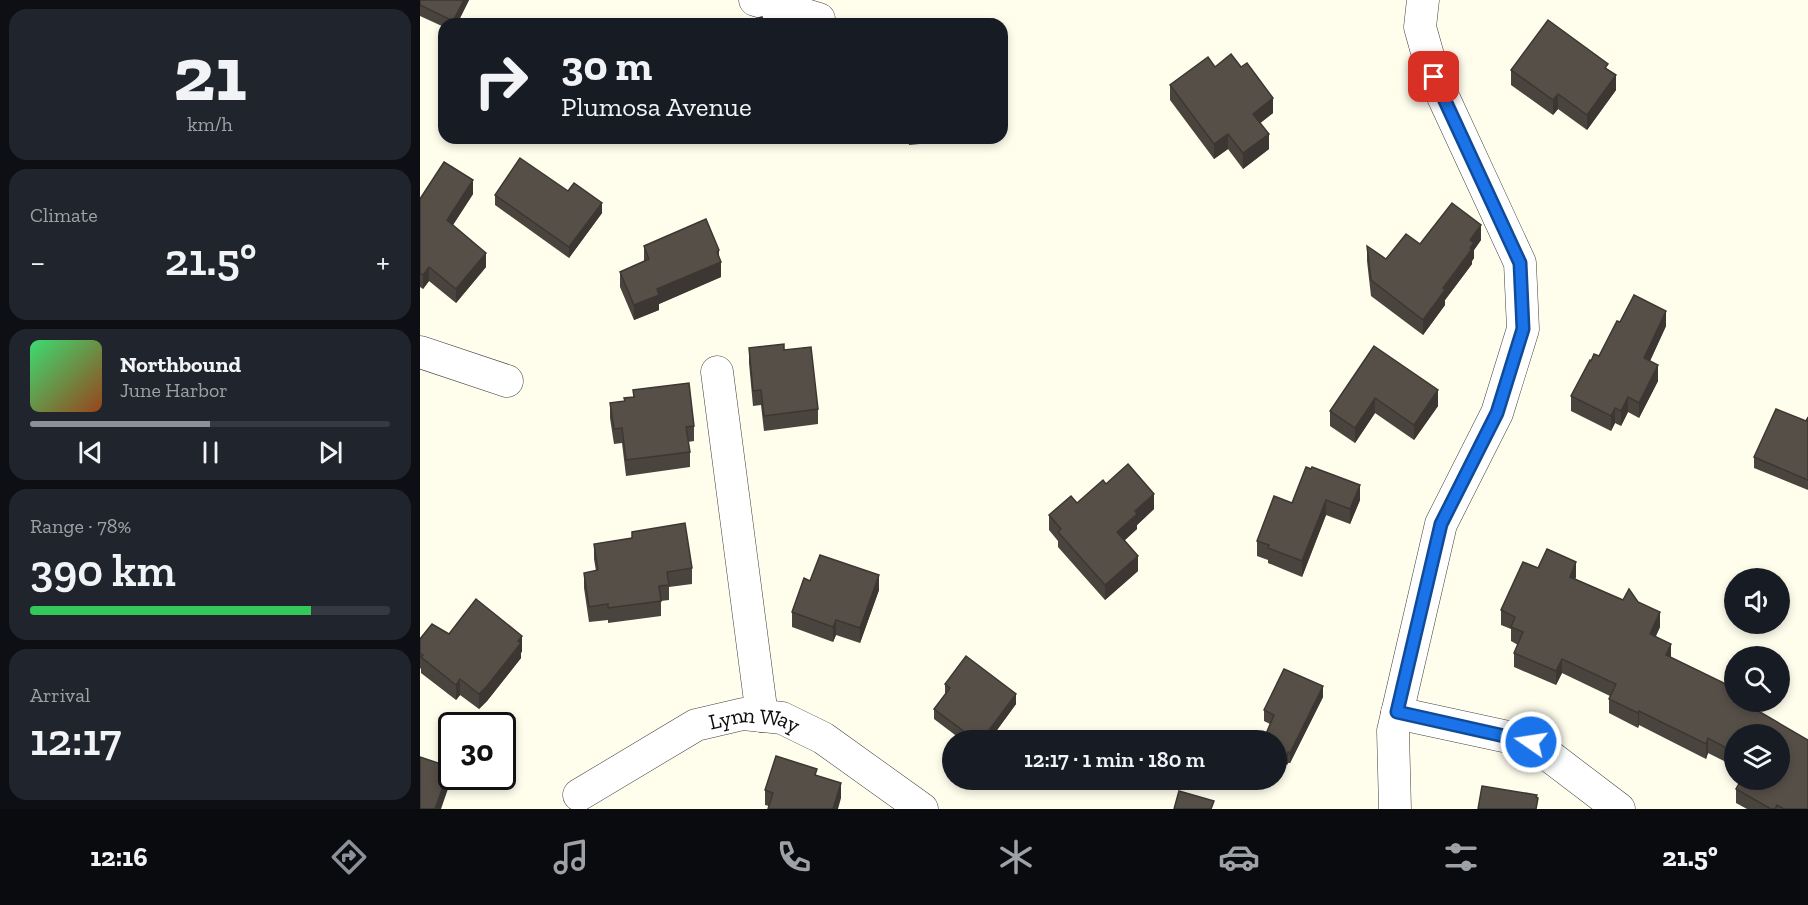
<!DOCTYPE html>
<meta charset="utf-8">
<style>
:root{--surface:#171b24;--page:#20242c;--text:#f1f3f6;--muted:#9ea1a6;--line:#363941;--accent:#8c9099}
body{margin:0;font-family:"Zilla Slab",serif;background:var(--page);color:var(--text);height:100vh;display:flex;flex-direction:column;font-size:22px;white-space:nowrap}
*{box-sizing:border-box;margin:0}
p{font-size:20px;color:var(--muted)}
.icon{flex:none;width:33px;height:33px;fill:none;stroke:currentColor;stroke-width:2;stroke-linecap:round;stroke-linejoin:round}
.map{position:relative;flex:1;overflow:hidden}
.drawer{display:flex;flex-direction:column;gap:9px;padding:9px;background:#0d0f14;width:420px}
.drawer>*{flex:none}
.guide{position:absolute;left:18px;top:18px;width:570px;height:126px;border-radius:18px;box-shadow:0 3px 9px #0003;background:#171b24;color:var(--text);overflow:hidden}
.fabs{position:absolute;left:1304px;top:568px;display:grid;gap:12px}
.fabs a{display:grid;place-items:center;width:66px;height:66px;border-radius:50%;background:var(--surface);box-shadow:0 3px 9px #0003;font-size:30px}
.speed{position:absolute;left:18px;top:712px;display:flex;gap:12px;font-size:30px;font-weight:700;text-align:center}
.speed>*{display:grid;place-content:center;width:78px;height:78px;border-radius:50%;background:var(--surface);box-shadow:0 3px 9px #0003;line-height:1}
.speed .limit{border:3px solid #111;border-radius:9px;background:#fff;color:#111}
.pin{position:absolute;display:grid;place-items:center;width:51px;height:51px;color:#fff;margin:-26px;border-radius:12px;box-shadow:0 3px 9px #0006}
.me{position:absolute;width:66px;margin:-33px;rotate:283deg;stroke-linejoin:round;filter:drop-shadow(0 0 4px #0008)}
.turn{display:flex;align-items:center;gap:21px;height:126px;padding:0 24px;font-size:27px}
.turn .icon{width:78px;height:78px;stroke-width:2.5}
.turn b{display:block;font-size:42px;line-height:51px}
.big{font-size:45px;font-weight:600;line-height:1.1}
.drawer .card{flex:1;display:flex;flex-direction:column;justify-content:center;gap:9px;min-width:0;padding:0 21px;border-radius:18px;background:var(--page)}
.drawer .dial{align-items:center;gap:0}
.dial b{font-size:78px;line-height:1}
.song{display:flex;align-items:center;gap:18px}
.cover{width:72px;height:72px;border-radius:9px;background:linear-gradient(135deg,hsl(140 70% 55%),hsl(20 70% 35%))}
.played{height:6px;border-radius:3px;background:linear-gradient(90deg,var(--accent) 50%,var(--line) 50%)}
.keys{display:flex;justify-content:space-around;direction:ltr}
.heat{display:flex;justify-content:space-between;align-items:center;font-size:33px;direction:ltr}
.charge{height:9px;border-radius:4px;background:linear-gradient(90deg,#34c759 78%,var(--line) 0)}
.trip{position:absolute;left:522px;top:730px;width:345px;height:60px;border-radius:30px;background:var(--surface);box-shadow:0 3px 9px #0003;font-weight:600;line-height:60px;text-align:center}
.menu{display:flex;height:96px;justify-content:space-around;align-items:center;background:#090b0e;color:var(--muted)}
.menu .icon{width:42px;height:42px}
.menu .current{color:var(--accent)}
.menu b{font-size:27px;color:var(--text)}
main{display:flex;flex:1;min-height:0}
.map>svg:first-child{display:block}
</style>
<main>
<section class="drawer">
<div class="card dial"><b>21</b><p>km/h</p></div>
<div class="card"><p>Climate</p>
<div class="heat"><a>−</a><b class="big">21.5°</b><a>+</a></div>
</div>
<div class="card">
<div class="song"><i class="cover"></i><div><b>Northbound</b><p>June Harbor</p></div></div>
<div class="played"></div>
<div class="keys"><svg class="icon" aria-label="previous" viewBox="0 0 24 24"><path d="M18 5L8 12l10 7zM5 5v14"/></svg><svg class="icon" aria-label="pause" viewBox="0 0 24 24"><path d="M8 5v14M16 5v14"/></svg><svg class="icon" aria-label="next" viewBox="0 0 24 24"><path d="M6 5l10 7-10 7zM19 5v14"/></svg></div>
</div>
<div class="card"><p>Range · 78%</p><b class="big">390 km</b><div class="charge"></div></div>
<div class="card"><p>Arrival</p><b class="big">12:17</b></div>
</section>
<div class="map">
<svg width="1388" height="809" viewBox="0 0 1388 809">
<rect width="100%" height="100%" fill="#fffdec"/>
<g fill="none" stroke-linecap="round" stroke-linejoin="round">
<g stroke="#404040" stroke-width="33">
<g id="minor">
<path d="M335,0L399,19"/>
<path d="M0,352L87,381"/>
<path d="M297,372L342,716"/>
<path d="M977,713L1111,742L1199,809"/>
<path id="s1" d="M159,795L276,725L323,714L362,718L403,738L502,809"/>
<path d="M975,809L973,731L1021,524L1077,413L1103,329L1100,263L1014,77L1000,27L1003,0"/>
</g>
</g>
<use href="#minor" stroke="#fff" stroke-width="32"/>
</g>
<g fill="#4a443e">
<path d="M0,0H49L37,24H24V27L0,16Z"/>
<path d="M795,67L853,113L840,123L849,149L823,169L808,149L794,159L750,100V85Z"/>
<path d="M1188,69L1196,90L1167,130L1138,109L1133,115L1091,85V70Z"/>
<path d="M488,138H553V139L489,145Z"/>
<path d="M53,194L33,225L66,267L36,303L9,281L3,289L0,287V199Z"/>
<path d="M75,195L182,213L149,258L75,205Z"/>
<path d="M1061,240L1054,250V258L1052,261V264L1025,300V305L1003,335L951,296L947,261V246L966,259Z"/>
<path d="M224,246L299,258L301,277L239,304V310L214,320L200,287V272L224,262Z"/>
<path d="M1200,322L1246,326L1230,361L1238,381L1219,418L1208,412L1201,426L1195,423L1191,431L1151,411V396L1171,361L1179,356Z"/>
<path d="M954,346L1018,406L994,440L955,413L935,443L910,426V411Z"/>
<path d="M329,348L364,350L398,409V424L344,431L341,405L333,406L329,363Z"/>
<path d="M213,390L274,426V441L268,442L270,452V467L206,476L202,443L194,444L190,418V403L204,401L213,397Z"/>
<path d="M1388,417V490L1334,468V457L1386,421Z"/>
<path d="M891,469L940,500L930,524L906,515L882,577L848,563V560L837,556V541L872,503Z"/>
<path d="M686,484L734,509L717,525V529L704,541L718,571L685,600L638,547V541L629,530V515L657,503Z"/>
<path d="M212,532L272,568V584L249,587V600L241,601V616L188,623V620L169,622L164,588V573L176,571L174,559V544L212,538Z"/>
<path d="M1118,568L1156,577L1155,579L1203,600L1218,602L1240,627L1236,636L1251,658L1338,702V711L1388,809H1327L1316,803V789L1359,780L1314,735V766L1288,753L1286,759L1219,725L1218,728L1189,713V699L1190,696L1142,673L1136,685L1094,667V653L1098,645L1091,641V629L1081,625V610Z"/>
<path d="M390,581L459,590L440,643L416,635L413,642L372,627V612Z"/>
<path d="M29,634L102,651L101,653V658L67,701L59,709L40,695L36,700L1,673V669L0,668V639Z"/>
<path d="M525,684L596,704L569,741H543L514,719V709L525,694Z"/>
<path d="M903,697L870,763H868L867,765L856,761V741L850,724L844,721V710Z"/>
<path d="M397,776L421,798L349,806L345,805V790Z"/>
</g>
<g fill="#3c3732">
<path d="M44,0H49L37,24H33V21Z"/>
<path d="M1196,75V90L1167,130V115Z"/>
<path d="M1138,94V109L1133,115V100Z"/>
<path d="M853,98V113L833,129V114Z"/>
<path d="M808,134V149L794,159V144Z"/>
<path d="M849,134V149L823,169V153Z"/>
<path d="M53,180V194L27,234V220Z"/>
<path d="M182,203V213L149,258V247Z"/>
<path d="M1061,225V240L1054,250V258L1052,261V264L1025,300V305L1003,335V320L1023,288L1050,240Z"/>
<path d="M299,250V262H301V277L239,304V310L214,320V305L237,289Z"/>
<path d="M66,253V267L36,303V289Z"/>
<path d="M9,267V281L3,289V275Z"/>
<path d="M1246,311V326L1224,374V358Z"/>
<path d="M1238,365V381L1219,418V403Z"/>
<path d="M1018,390V406L994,440V425Z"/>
<path d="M1208,397V412L1201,426V411Z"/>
<path d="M955,398V413L935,443V428Z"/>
<path d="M1195,408V423L1191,431V416Z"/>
<path d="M940,485V500L930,524V509Z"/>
<path d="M734,494V509L717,525V529L697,547V532L715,511Z"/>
<path d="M906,500V515L882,577V561Z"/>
<path d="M718,556V571L685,600V585Z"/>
<path d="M1156,562V577L1150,591V577Z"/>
<path d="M459,575V590L440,643V628Z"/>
<path d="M1240,612V627L1230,648V634Z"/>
<path d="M416,620V635L413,642V627Z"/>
<path d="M102,636V651L101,653V658L67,701L59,709V694Z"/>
<path d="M1251,644V658L1246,655Z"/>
<path d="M1142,659V673L1136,685V671Z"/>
<path d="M40,679V695L36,700V685Z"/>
<path d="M903,686V697L870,763V753Z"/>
<path d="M596,694V704L569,741H561Z"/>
<path d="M1336,702H1338V714L1333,708Z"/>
<path d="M1219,711V725L1218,728V713Z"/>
<path d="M1288,738V753L1286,759V744Z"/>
<path d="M868,752V763L867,765V755Z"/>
<path d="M30,767V783L21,809H15Z"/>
<path d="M421,783V798L418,809H413Z"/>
</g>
<g fill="#564f48" stroke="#3c3732" stroke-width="1.5">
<path d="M0,0H44L33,21L0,5Z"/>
<path d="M342,17L344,24H318Z"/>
<path d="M574,19L575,24H526Z"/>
<path d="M525,20V24H488Z"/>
<path d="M1128,20L1188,64L1185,68L1196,75L1167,115L1138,94L1133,100L1091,70Z"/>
<path d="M811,54L821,67L827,63L853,98L833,114L849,134L823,153L808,134L794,144L750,85L788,57L795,67Z"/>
<path d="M100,158L148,191L154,183L182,203L149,247L75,195Z"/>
<path d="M24,162L53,180L27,220L66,253L36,289L9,267L3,275L0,273V199Z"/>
<path d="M1032,203L1061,225L1050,240L1054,243L1050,248L1052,249L1023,288L1025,290L1003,320L951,280L947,246L966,259L986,234L1000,244Z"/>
<path d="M286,219L299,250L297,252L301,262L237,289L239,295L214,305L200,272L229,259L224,246Z"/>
<path d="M1214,295L1246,311L1224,358L1238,365L1219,403L1208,397L1201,411L1195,408L1191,416L1151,396L1170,360L1171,361L1174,354L1179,356L1197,321L1200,322Z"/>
<path d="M364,344V350L391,347L398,409L344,416L341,390L333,391L329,348Z"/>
<path d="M954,346L1018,390L994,425L955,398L935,428L910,411Z"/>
<path d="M269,383L274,426L266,427L270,452L206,460L202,428L194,429L190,403L205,401L204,398L214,397L213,390Z"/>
<path d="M1356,409L1386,421L1388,417V480L1334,457Z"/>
<path d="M708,464L734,494L715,511L717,514L697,532L718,556L685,585L638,532L641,529L629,515L651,496L657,503L683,480L686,484Z"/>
<path d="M886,467L891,469L892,467L940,485L930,509L906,500L882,561L848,548L849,545L837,541L854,496L872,503Z"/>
<path d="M265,523L272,568L247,572L249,585L239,586L241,601L188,608V604L169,607L164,573L178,570L174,544L212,538V532Z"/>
<path d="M1127,549L1156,562L1150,577L1203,600L1209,589L1218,602L1240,612L1230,634L1251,644L1246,655L1314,688V702H1336L1333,708L1388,740V809H1364L1357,805L1355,809H1351L1316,789L1321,780H1359V735H1314V752L1288,738L1286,744L1219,711L1218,713L1189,699L1196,684L1142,659L1136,671L1094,653L1103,632L1091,627L1095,617L1081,610L1103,562L1118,568Z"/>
<path d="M400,555L459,575L440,628L416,620L413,627L372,612L384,578L390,581Z"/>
<path d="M56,599L102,636L98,641L101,643L67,686L59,694L40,679L36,685L1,657L3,655L0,653V639L12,624L29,634Z"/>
<path d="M546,656L596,694L561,741H557L514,709L530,688L525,684Z"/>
<path d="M864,669L903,686L870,753L868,752L867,755L856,750V741H843L854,715L844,710Z"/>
<path d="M356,756L397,769L395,775L421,783L413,809H348L353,793L345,790Z"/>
<path d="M0,757L30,767L15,809H0Z"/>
<path d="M1062,786L1117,795L1116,797L1118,798L1116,809H1058Z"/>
<path d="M759,791L794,801L791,809H754Z"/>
</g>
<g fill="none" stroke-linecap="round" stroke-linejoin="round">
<g stroke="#114b97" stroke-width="15">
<path id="route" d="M1014,77L1100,263L1103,329L1077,413L1021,524L977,712L1111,742"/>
</g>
<use href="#route" stroke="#1a73e8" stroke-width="10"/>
</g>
<g text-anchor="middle" stroke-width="6" stroke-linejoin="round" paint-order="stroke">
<g font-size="22" fill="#0d0d0d" stroke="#fff">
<text dy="8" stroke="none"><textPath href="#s1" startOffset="196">Lynn Way</textPath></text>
</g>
</g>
</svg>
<div class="fabs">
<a><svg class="icon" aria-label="sound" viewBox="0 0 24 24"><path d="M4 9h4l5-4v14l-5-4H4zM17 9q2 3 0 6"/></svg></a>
<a><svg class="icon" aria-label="search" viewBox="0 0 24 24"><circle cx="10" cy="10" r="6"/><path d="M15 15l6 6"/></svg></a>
<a><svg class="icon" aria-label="layers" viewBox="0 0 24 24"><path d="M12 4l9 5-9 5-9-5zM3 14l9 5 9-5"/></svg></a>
</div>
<div class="speed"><div class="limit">30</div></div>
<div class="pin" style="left:1014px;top:77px;background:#d93025"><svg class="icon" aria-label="arrive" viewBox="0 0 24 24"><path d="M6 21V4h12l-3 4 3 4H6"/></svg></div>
<svg class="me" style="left:1111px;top:742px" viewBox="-20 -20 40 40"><circle r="17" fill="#1a73e8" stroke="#fff" stroke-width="3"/><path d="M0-11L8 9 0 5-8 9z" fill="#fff"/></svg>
<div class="trip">12:17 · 1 min · 180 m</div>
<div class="guide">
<div class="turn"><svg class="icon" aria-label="right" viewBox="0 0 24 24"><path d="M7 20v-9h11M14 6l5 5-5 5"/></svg><div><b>30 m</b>Plumosa Avenue</div></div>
</div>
</div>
</main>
<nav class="menu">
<b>12:16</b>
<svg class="icon current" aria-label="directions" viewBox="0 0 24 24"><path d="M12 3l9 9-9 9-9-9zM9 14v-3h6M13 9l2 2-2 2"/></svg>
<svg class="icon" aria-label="music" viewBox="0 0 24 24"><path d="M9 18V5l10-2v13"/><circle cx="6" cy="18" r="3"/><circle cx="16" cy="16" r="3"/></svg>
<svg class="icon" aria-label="phone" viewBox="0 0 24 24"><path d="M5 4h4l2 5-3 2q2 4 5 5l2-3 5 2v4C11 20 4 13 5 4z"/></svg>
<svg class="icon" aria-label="climate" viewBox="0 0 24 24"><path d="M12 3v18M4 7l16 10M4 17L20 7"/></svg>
<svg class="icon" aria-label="car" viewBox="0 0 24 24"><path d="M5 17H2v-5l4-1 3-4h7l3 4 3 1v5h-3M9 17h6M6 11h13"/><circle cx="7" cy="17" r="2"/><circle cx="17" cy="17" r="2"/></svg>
<svg class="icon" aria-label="filters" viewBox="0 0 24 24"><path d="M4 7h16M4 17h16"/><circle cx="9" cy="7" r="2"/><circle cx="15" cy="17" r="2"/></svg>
<b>21.5°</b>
</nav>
